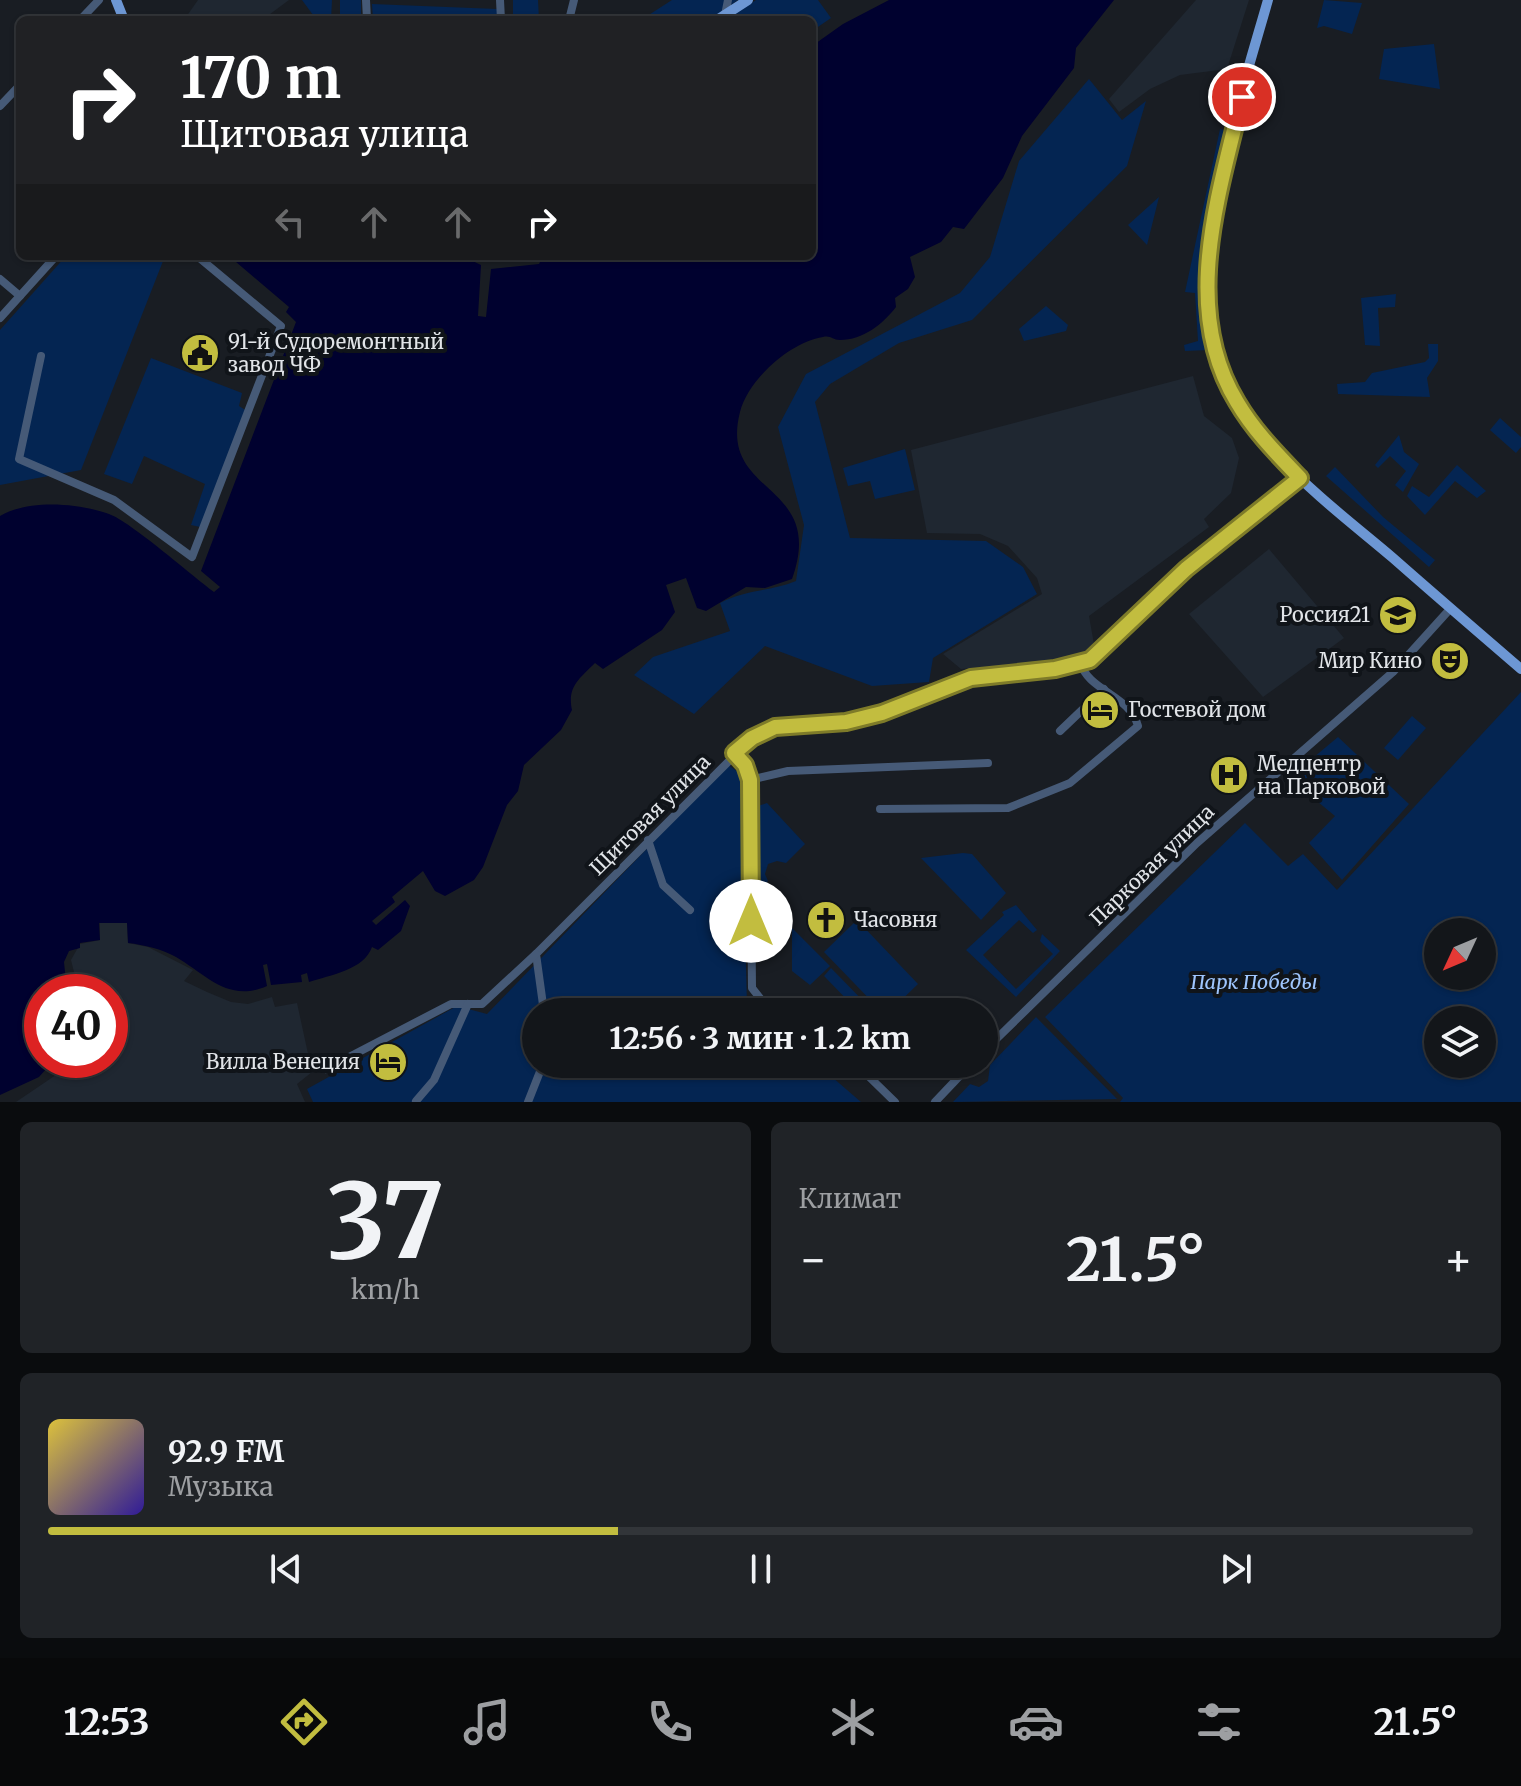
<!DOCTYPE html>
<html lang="ru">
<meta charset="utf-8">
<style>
:root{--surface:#13161a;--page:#202327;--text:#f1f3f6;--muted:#9d9fa2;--line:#323539;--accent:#c2bd3f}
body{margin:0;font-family:Merriweather,serif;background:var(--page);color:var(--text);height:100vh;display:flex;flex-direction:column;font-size:30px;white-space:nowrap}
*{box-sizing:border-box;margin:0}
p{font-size:26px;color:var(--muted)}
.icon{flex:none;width:44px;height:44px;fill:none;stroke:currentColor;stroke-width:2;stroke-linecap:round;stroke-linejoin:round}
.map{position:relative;height:1102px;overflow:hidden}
.panel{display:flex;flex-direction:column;gap:20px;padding:20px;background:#0a0c0e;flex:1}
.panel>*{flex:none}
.top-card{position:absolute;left:16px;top:16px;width:800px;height:244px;border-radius:12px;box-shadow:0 2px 6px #0004,0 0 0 2px var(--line);background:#202124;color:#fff;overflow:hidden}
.needle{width:52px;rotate:226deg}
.controls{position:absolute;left:1424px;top:918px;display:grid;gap:16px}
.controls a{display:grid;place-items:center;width:72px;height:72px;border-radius:50%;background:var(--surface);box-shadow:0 2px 6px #0004,0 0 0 2px var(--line);font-size:40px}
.speed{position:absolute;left:24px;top:974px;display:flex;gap:16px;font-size:40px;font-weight:700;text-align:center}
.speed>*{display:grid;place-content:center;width:104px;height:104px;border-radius:50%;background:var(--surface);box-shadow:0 2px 6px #0004,0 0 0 2px var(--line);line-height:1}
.speed .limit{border:12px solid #d22;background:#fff;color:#111}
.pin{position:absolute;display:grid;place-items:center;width:68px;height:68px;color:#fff;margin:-34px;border:4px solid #fff;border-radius:50%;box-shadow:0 2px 8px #0007}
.me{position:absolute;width:88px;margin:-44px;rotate:0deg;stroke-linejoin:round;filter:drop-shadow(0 0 6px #0008)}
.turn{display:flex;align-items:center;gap:28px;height:168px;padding:0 32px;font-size:36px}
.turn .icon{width:104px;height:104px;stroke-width:2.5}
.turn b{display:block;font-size:56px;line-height:68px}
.lanes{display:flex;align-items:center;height:76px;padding:0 32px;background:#0003;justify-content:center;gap:40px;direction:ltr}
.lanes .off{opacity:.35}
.big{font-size:60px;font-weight:700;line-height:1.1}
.panel .tile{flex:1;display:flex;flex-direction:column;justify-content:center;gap:12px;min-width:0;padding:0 28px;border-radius:12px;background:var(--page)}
.panel .dial{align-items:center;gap:0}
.dial b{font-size:104px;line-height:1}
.song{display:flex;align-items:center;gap:24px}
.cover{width:96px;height:96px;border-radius:12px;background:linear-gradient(135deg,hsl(50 70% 55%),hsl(250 70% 35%))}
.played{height:8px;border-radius:4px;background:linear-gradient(90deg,var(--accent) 40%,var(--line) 40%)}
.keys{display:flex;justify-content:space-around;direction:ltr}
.heat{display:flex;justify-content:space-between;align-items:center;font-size:44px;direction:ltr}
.panel .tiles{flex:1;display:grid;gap:20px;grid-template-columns:1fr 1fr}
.tile:last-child{grid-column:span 2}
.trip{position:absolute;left:522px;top:998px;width:476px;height:80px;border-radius:40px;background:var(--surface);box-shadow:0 2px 6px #0004,0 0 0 2px var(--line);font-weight:700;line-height:80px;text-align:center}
.tabs{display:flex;height:128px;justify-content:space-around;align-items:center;background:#08090a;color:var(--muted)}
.tabs .icon{width:56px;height:56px}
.tabs .on{color:var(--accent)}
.tabs b{font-size:36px;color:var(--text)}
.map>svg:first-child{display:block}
</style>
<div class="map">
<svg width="1521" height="1102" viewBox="0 0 1521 1102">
<rect width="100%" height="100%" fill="#191d23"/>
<g fill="#1f2731">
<path d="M198,0H289L262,20H184Z"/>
<path d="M1196,0H1249L1227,69L1180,75L1150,89L1119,112L1109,99Z"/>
<path d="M1193,376L1204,416L1232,438L1239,458L1231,493L1204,519L1209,527L1089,616L1095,650L1047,662L961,669L943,654L1042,594L1037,578L1008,546L980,534L927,533L911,450Z"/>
<path d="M1269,549L1344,638L1263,697L1189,614Z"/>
<path d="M100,923H127L128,943L148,947L193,970L184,981L207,992L231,1002L248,1004L272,997L275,1007L297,1003L312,1072L297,1084L305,1102H16L78,1060H110V992H79L71,960L80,944L100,940Z"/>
</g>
<g fill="#042552" fill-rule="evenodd">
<path d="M302,0H332L331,20L316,19Z"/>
<rect x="340" y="0" width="21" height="20"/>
<path d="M513,0H538L539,20H513Z"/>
<path d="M672,0H738L709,20H641Z"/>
<path d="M756,0H818L831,18L812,31V20H726Z"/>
<path d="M1324,0L1362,3L1352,34L1324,26L1317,28Z"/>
<path d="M372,4L497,9V20H373Z"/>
<path d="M1434,44L1440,89L1379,79L1384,49Z"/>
<path d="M1089,79L1122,120L1146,101L1127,166L972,320L899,343L830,384L815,402L850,538L986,541L1023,567L1037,594L933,658L929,682L872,686L765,646L694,714L634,675L653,657L730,631L720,603C746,589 769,592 796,581L804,525L778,427L806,374L960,293L990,257L1019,161Z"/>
<path d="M1220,129L1228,131C1213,205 1191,274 1208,350L1185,351L1184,345L1198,341L1195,293L1185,292Z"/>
<path d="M1159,197L1147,245L1128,225Z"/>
<path d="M66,256H165L81,470L0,485V330Z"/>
<path d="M1396,294L1395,307L1378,308L1380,346L1365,345L1361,298Z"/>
<path d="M1046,306L1068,325L1066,331L1024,341L1019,329Z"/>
<path d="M1428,344H1438V361L1427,378L1430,397L1338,394L1337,384L1365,382L1372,373L1425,362L1429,358Z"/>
<path d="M151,358L242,393L239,406L247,411L200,527L191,525L205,484L144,456L132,484L104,474Z"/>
<path d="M1500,418L1521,437V447L1516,453L1490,430Z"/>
<path d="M1399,435L1404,452L1419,464L1403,492L1395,485L1406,471L1390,456L1378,468L1375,465Z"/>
<path d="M905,449L915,490L875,499L870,481L848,486L843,468Z"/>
<path d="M1457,465L1486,491L1477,498L1455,481L1425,515L1407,496L1412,486L1429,497Z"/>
<path d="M1335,467L1383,517L1435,560L1429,567L1326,476Z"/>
<path d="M1521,692V1102H1120L1123,1098L1045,1017L1245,823L1288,866L1303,854L1337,890ZM1438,932H1482V976H1438ZM1438,1020H1482V1064H1438Z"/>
<path d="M1412,716L1426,728L1398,760L1384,748Z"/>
<path d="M1338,737L1409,804L1342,880L1309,843L1335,816L1289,778Z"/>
<path d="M728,765L741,774L747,1006L752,1012H536V1064H817L861,1102H313L307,1089L457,1006L487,1014Z"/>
<path d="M767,803L805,844L786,863L777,861L768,864L765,874L768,881L762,887L754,881L755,813L758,806Z"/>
<path d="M963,853L972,854L1006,893L981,920L921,858Z"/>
<path d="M1016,905L1037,930L1033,933L1019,920L983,955L1016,989L1053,954L1040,941L1042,934L1060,951L1016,997L966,950L1004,915L1002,912Z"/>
<path d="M857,920L918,984L889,1012H882L824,952Z"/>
<path d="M792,928L830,966L810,985L792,971Z"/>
<path d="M831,968L870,1008L866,1012H859L824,976Z"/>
<path d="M1036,1017L1117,1099L953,1102L970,1084L979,1087L988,1081L990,1065Z"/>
</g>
<path fill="#00012f" d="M889,0H1114L1076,48L1074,68L1022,136L1003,178L964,229L953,227L941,242L910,257L915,277L908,289L895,298L896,307C883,324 863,340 840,340C832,340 831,335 823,337C790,342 748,380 740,412C718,497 827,481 792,579L765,588L746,587L706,611L697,608L686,578L666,585L675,612L662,630L603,669L595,663C579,679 567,687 572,710L561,730L524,765L518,791L507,805L483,867L474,880L445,896L435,891L423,871L392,897L395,902L372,921L376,925L405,900L410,906L401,931L378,950L372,947C364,970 330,975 309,982L307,973L301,975L302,982L271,985L267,964L263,965L267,986C228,1003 207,975 176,957C162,949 144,945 128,943L127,923H99L100,940L80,943V948L69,951L64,962L67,992H42V1060H54L39,1077L0,1095V516C29,499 78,503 109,514C131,522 191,575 214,592L220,587L201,571L296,322L286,312L289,307L229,256H462L481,265L478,316L486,317L491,269L539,264L543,256H812V46L843,24Z"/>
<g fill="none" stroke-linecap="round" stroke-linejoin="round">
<g stroke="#465a77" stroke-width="8">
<path d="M366,0L367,20"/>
<path d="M500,0L501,20"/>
<path d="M725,15L728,0"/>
<path d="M80,20L99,0"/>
<path d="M569,20L574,0"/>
<path d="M0,106L20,85"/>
<path d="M0,279L20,296"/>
<path d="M0,318L56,256"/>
<path d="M41,356L19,459L114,500L192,557L281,326L197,256"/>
<path d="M1060,731L1104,689"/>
<path d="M734,753L745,765L750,780L752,988L771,1012"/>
<path d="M750,780L788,771L988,763"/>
<path d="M880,809L1008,808L1070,783L1138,726C1130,695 1088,691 1080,662"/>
<path d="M648,840L663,885L690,910"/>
<path d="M544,1012L536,954L752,738L775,727L846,722L882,713L971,678L1007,671L1055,669L1090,660L1186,569L1300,478"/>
<path d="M984,1051L1197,843L1393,672L1450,609"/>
<path d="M821,1064L833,1073L846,1064"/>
<path d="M856,1064L895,1102"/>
<path d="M326,1069L451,1004H482L536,954"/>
<path d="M416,1101L434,1080L468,1004"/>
<path d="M528,1102L543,1064"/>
<path d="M935,1102L971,1064"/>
</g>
<g stroke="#6d97d4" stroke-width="10">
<path d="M116,0L124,20"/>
<path d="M1268,0C1238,105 1190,248 1216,356C1236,437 1332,506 1393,558C1435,595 1478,632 1521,669"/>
<path d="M717,20L748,0"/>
</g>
</g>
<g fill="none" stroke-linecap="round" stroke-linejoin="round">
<g stroke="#7e7b29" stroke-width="20">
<path id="route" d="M751,921L750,780L745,765L734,753L752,738L775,727L846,722L882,713L971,678L1055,669L1090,660L1186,569L1300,478C1277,454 1254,431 1237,402C1180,309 1219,194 1242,97"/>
</g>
<use href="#route" stroke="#c2bd3f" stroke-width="14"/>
</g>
<defs>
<g id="civic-disc" transform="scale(2)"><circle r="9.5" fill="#c2bd3f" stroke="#101419"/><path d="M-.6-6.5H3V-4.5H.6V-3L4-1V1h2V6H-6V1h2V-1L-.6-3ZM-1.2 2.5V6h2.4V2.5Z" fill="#111"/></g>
<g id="school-disc" transform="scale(2)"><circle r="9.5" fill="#c2bd3f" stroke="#101419"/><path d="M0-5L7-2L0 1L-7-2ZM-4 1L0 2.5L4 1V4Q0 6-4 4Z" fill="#111"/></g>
<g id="theatre-disc" transform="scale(2)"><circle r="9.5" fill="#c2bd3f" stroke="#101419"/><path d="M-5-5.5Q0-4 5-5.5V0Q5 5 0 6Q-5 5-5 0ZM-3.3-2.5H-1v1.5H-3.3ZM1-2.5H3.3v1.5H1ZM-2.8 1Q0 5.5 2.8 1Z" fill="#111"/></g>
<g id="hotel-disc" transform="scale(2)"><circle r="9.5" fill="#c2bd3f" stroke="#101419"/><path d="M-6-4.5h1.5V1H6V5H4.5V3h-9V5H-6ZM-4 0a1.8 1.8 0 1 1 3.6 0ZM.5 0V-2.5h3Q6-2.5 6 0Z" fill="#111"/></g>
<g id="hospital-disc" transform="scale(2)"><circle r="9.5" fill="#c2bd3f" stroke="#101419"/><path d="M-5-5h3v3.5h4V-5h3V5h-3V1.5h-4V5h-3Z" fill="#111"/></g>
<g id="church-disc" transform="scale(2)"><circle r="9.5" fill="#c2bd3f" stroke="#101419"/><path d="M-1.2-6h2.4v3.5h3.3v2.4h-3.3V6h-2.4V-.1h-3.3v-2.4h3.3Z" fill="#111"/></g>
</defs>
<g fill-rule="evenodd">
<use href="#civic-disc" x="200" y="353"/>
<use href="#school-disc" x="1398" y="615"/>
<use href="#theatre-disc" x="1450" y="661"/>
<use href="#hotel-disc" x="1100" y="710"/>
<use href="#hospital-disc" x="1229" y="775"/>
<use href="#church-disc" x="826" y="920"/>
<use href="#hotel-disc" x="388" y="1062"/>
</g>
<g text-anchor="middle" stroke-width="8" stroke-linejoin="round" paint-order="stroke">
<g font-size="20" fill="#e1e4e8" stroke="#101419" text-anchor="start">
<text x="228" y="349">91-й Судоремонтный<tspan x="228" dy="23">завод ЧФ</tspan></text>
<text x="1370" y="622" text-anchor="end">Россия21</text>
<text x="1422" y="668" text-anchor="end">Мир Кино</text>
<text x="1128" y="717">Гостевой дом</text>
<text x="1257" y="771">Медцентр<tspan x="1257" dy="23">на Парковой</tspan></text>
<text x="854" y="927">Часовня</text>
<text x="360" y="1069" text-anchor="end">Вилла Венеция</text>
</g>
<g font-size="20" fill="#e1e4e8" stroke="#101419">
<text transform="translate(650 815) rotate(-45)" y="7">Щитовая улица</text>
<text transform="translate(1152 865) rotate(-44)" y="7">Парковая улица</text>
</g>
<g font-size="20" font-style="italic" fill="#9fc6fe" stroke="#101419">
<text x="1254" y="989">Парк Победы</text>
</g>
</g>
</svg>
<div class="controls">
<a><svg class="needle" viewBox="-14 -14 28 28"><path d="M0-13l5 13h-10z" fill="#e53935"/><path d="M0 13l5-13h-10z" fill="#9d9fa2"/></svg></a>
<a><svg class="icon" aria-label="layers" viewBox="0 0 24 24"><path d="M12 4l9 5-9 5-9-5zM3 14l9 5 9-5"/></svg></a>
</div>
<div class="speed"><div class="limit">40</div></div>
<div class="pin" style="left:1242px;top:97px;background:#d93025"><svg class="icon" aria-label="arrive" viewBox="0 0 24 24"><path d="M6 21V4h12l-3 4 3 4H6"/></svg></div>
<svg class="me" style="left:751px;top:921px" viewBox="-20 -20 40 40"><circle r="19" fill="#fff"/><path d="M0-13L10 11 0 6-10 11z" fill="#c2bd3f"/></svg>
<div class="trip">12:56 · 3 мин · 1.2 km</div>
<div class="top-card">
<div class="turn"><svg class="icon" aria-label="right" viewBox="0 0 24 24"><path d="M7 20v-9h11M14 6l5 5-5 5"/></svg><div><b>170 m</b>Щитовая улица</div></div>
<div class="lanes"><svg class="icon off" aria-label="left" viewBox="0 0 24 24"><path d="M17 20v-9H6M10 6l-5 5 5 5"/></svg><svg class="icon off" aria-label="ahead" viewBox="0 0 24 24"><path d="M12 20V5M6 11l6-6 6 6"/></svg><svg class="icon off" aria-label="ahead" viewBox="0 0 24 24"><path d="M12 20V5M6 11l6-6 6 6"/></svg><svg class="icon" aria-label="right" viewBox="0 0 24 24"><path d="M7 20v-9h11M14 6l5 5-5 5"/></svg></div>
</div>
</div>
<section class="panel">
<div class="tiles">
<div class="tile dial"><b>37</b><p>km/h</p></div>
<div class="tile"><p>Климат</p>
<div class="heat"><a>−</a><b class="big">21.5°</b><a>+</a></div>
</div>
<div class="tile">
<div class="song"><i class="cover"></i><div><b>92.9 FM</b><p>Музыка</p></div></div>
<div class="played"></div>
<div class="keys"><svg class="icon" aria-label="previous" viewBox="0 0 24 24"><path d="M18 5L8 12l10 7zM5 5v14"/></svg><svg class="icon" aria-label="pause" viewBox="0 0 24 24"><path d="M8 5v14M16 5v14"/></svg><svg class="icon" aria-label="next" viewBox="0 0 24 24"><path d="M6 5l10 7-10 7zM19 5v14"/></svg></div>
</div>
</div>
</section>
<nav class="tabs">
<b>12:53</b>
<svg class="icon on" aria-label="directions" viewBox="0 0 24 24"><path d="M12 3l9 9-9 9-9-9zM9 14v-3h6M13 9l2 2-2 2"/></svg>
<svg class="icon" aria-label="music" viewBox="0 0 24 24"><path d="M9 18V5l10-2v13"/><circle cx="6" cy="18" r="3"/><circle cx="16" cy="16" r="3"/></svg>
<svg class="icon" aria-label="phone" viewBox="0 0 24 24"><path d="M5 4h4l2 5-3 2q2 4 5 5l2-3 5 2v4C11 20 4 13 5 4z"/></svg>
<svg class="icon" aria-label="climate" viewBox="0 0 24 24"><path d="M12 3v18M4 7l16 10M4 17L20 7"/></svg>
<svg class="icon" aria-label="car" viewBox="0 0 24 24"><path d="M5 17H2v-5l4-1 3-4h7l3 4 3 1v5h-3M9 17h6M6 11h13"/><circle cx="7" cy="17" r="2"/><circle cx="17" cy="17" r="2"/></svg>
<svg class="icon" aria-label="filters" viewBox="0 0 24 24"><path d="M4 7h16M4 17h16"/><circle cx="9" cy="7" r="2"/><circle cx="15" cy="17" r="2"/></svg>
<b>21.5°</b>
</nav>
